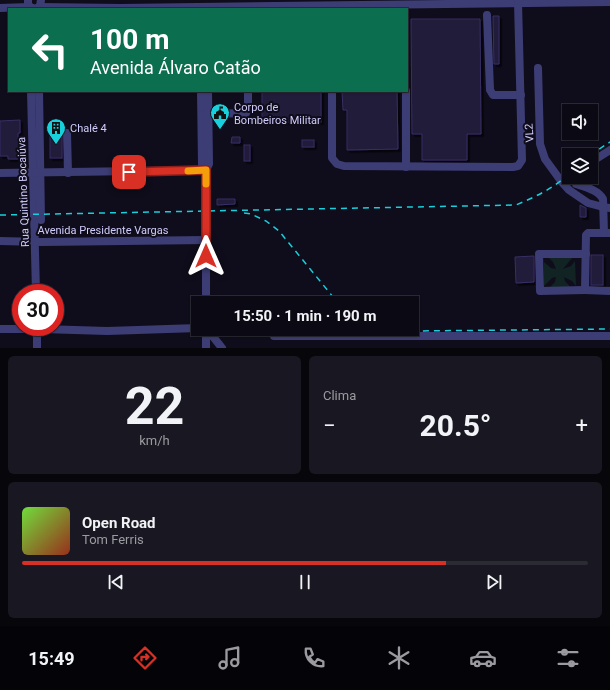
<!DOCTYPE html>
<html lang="pt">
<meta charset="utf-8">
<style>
:root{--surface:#0b0a14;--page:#191822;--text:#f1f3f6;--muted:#9a9aa0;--line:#2b2b34;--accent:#d93025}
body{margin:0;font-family:Roboto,sans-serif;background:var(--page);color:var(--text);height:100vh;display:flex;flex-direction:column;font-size:15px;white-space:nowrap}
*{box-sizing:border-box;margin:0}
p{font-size:13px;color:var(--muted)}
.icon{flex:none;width:22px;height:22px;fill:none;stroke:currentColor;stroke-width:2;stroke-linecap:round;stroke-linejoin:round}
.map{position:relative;height:348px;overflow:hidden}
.details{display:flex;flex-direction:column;gap:8px;padding:8px;background:#06060b;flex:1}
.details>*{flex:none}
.banner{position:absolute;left:8px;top:8px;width:400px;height:84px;border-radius:0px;box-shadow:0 1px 3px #0004,0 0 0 1px var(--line);background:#0b6e4f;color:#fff;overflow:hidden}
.tools{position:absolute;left:562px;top:104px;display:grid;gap:8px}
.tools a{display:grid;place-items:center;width:36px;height:36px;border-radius:0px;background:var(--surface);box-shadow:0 1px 3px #0004,0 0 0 1px var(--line);font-size:20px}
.speed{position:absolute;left:12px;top:284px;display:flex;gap:8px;font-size:20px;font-weight:700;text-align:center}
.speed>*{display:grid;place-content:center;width:52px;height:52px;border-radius:50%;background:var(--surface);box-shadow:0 1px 3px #0004,0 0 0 1px var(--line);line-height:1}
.speed .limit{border:6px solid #d22;background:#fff;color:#111}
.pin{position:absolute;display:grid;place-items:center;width:34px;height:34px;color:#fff;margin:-17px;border-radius:8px;box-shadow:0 2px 6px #0006}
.me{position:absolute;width:44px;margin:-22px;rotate:0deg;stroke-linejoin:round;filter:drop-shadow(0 0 3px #0008)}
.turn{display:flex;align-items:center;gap:14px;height:84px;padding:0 16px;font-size:18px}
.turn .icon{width:52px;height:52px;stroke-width:2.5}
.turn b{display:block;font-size:28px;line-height:34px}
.big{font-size:30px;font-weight:700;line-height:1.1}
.details .tile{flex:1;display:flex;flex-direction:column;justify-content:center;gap:6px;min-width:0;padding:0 14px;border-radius:6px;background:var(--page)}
.details .dial{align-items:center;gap:0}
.dial b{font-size:52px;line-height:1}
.song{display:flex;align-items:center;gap:12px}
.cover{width:48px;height:48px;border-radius:6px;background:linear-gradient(135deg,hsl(100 70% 55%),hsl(10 70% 35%))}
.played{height:4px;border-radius:2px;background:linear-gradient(90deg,var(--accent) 75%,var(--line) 75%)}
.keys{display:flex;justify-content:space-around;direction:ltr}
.heat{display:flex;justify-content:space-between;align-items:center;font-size:22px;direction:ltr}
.details .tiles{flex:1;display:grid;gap:8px;grid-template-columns:1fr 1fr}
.tile:last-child{grid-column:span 2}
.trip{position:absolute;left:191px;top:296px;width:228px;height:40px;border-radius:0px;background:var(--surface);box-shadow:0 1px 3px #0004,0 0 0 1px var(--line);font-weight:700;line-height:40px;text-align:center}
.tab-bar{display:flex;height:64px;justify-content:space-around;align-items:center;background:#040408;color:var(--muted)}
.tab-bar .icon{width:28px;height:28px}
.tab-bar .on{color:var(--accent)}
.tab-bar b{font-size:18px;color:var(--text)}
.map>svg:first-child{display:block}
</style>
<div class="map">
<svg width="610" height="348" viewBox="0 0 610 348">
<defs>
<filter id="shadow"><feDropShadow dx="2.5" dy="2.5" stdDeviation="0" flood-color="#0009"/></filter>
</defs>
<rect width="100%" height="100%" fill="#0f0d1b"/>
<path fill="#112423" d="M549,258H572L563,269L571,266L575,261L576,286L572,281L564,277L565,281L572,289H548L555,282L556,277L552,278L544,286V262L551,268L556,269L553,262Z"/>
<g fill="#201b3a" stroke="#382f64" filter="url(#shadow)">
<path d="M493,16H499V64H494Z"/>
<path d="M411,19H480L481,134H467V160H422V134H412Z"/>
<rect x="262" y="91" width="59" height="31"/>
<path d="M342,91H397L398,149L347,150V110H343Z"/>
<path d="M20,120V133H18V145L20,146L21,159H8V156H0V121Z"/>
<rect x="50" y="131" width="12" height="27"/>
<path d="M232,137H240V143H231Z"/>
<rect x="302" y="140" width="12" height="7"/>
<rect x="244" y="145" width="6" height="16"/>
<path d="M217,199H235V204L217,205Z"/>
<path d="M580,205L586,208V217H580Z"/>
<rect x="591" y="255" width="12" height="30"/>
<path d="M534,256V282L516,283L515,257Z"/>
</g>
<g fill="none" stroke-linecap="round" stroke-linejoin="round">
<g stroke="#3d3d75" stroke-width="8">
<path d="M28,0V4L30,7L36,9L40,6L41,0"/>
<path d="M39,7L121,8L610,2"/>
<path d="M0,8L30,7"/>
<path d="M487,15L490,90L493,95H521"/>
<path d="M538,68L540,144L545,159L561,181L569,190L588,203L603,207L610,208"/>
<path d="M31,91L36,293"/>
<path d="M39,91L41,220"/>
<path d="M201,91L202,164L206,170V303"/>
<path d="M332,91V158L337,164L344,166L513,167L518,166L522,160L518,2"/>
<path d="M406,91V167"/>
<path d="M204,114L246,113L248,110V91"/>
<path d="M67,133L68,173"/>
<path d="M591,165L596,159L610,150"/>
<path d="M206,170L209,164L208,91"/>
<path d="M0,173L206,170"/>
<path d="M576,184C585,187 598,190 603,199L604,233H610"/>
<path d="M604,233H588L586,235L585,290L610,291"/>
<path d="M0,241L41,242L206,240"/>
<path d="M585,290L540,291L539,254H586"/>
<path d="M37,327V348"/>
<path d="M0,329H42L107,331L198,328"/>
<path d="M206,329V348"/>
<path d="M207,329L222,348"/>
<path d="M274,336H610"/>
</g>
<g stroke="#17d0db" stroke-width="1.5" stroke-dasharray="6 5" stroke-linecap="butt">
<path d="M590,155L610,142"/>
<path d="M244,213L251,214L266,221L279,231L338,303"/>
<path d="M0,215L516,205C535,197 554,188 569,174"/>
<path d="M390,329L412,331L610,329"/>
</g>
</g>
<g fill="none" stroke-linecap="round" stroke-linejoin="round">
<g stroke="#8d1f18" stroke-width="10">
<path id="route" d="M129,172L206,170V256"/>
</g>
<use href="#route" stroke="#d93025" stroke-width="7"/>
<path stroke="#f59e0b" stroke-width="7" d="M188,171L206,170V184"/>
</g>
<defs>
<g id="civic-pin" transform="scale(1)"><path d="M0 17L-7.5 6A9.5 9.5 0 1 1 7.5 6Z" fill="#17d0db" stroke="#0f0d1b"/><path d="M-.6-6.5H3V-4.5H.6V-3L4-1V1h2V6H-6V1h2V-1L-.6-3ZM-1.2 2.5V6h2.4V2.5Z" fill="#111"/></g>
<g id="building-pin" transform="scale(1)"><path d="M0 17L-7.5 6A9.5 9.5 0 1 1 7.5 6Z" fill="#17d0db" stroke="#0f0d1b"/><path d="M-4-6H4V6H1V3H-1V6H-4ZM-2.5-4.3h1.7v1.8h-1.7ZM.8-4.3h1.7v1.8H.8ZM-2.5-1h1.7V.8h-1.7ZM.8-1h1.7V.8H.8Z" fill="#111"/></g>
</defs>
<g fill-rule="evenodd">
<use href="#civic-pin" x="220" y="113"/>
<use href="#building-pin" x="56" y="128"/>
</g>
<g text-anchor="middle" stroke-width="4" stroke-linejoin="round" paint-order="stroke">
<g font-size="11" fill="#d0ccfa" stroke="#0f0d1b" text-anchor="start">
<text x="234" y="111">Corpo de<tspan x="234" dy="13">Bombeiros Militar</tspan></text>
<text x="70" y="132">Chalé 4</text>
</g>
<g font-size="11" fill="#d0ccfa" stroke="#0f0d1b">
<text transform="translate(529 133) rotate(-93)" y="4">VL2</text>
<text transform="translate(23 192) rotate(-92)" y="4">Rua Quintino Bocaiúva</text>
<text x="103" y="234">Avenida Presidente Vargas</text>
</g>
</g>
</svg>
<div class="tools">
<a><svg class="icon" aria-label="sound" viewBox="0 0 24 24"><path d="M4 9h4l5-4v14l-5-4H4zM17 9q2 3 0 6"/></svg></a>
<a><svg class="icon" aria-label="layers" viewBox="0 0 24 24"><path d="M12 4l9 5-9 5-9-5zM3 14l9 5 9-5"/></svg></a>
</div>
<div class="speed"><div class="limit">30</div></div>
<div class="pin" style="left:129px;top:172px;background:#d93025"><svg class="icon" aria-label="arrive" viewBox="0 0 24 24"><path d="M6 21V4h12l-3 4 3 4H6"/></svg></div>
<svg class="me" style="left:206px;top:256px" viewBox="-20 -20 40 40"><path d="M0-17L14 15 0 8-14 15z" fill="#d93025" stroke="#fff" stroke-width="4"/></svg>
<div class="trip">15:50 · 1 min · 190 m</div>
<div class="banner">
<div class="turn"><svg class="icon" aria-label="left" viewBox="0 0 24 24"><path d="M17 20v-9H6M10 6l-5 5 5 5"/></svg><div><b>100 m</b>Avenida Álvaro Catão</div></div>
</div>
</div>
<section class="details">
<div class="tiles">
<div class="tile dial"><b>22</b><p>km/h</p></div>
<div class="tile"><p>Clima</p>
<div class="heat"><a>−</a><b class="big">20.5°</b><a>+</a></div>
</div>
<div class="tile">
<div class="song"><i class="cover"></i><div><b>Open Road</b><p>Tom Ferris</p></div></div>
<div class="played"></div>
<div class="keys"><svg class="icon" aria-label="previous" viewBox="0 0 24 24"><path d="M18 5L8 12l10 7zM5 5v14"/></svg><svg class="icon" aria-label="pause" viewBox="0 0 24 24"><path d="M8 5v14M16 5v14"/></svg><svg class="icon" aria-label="next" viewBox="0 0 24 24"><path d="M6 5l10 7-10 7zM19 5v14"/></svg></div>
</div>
</div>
</section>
<nav class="tab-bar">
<b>15:49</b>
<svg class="icon on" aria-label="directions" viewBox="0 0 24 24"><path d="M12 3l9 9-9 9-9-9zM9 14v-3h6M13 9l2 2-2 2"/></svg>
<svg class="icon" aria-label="music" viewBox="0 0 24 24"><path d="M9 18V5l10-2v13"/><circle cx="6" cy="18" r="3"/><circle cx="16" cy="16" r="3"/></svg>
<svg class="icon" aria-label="phone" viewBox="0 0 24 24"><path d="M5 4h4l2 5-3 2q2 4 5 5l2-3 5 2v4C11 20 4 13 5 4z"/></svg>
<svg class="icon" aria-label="climate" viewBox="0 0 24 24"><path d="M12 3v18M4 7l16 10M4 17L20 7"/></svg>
<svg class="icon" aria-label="car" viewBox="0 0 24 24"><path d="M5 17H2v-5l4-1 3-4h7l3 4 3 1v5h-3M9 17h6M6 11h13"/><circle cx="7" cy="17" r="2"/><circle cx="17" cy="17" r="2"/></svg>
<svg class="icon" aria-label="filters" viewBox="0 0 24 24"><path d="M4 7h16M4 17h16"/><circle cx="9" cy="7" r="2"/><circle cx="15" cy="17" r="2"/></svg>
</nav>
